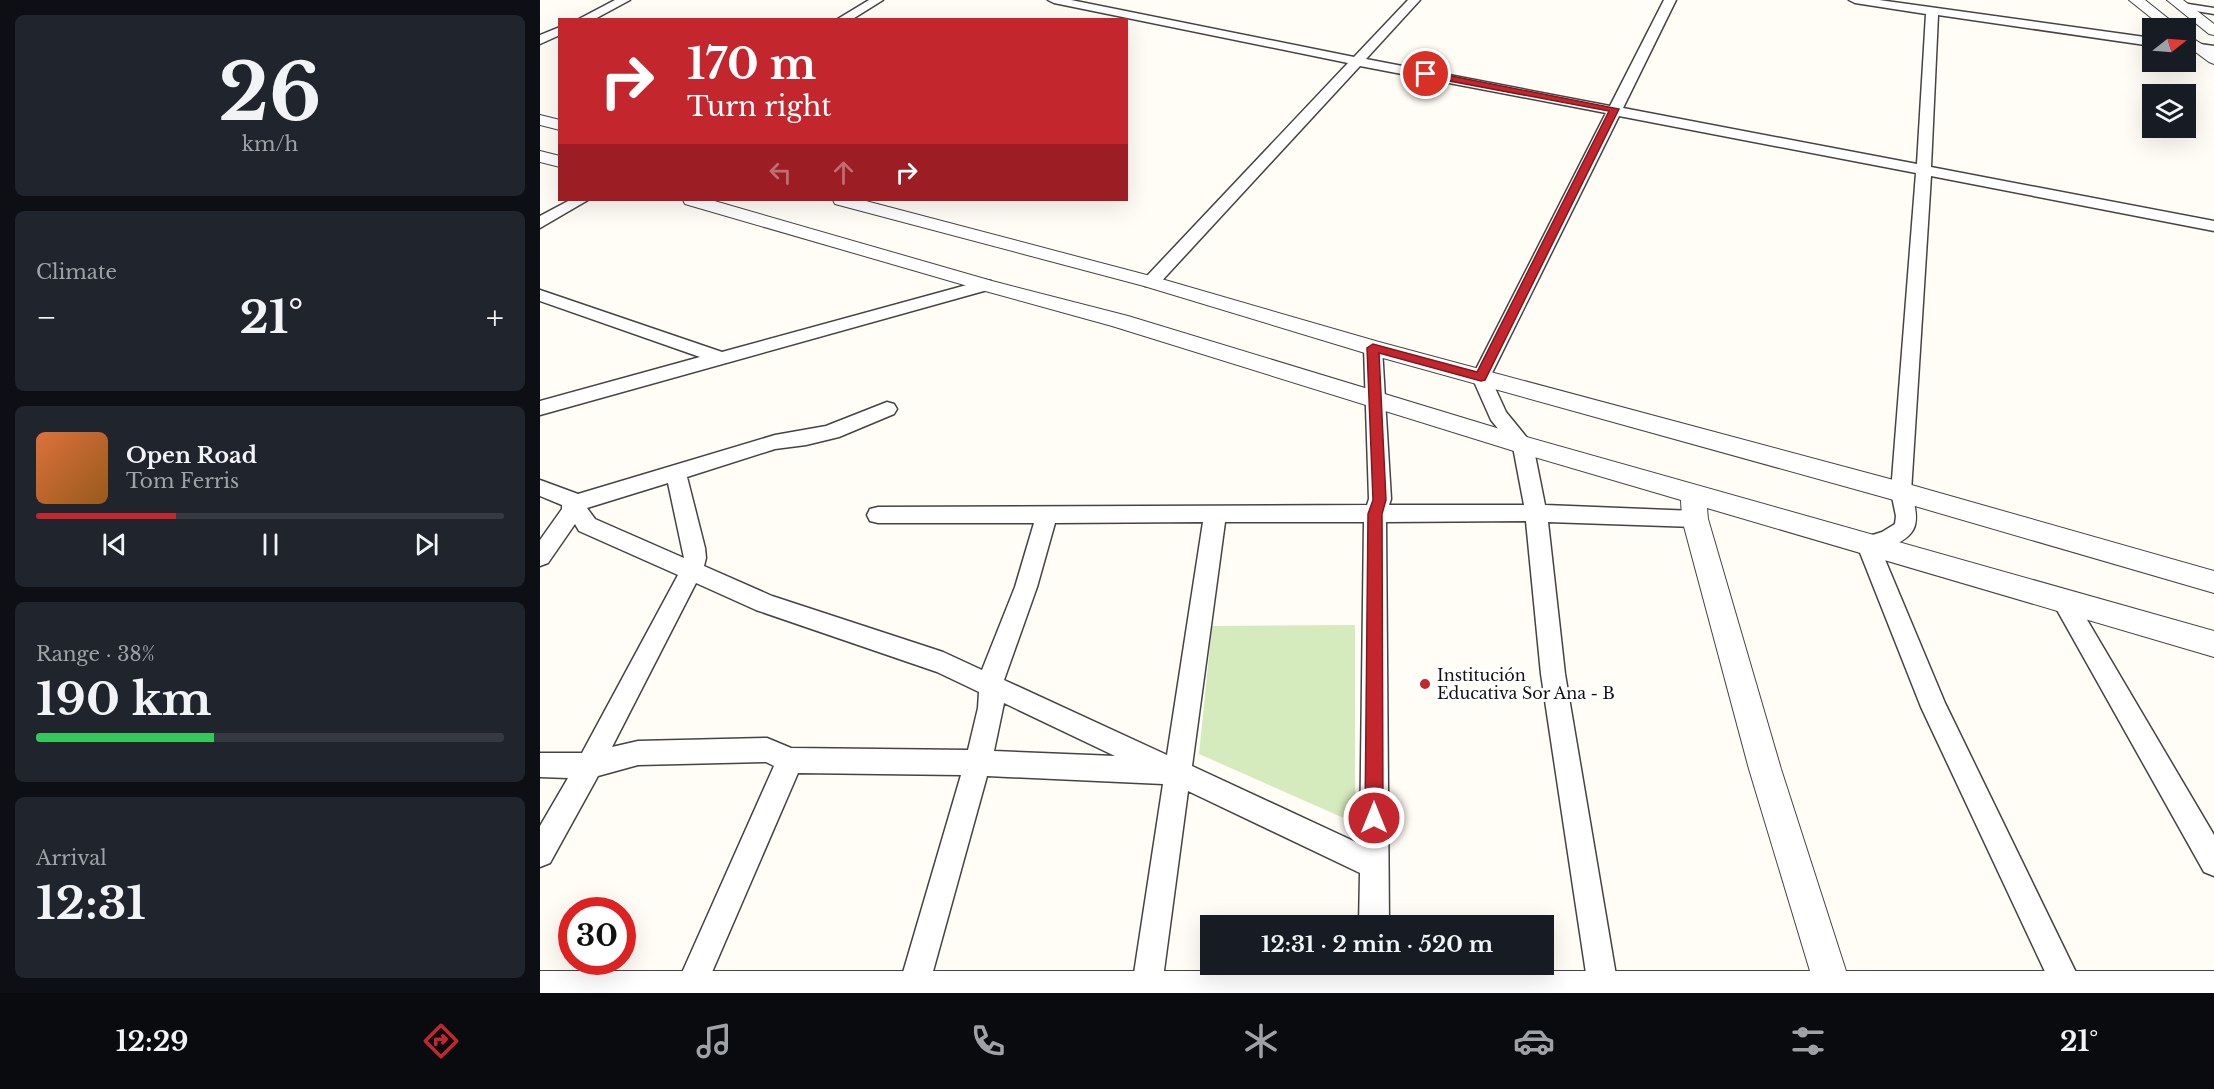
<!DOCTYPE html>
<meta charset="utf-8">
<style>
:root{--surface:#171b24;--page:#20242c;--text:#f1f3f6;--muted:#9ea1a6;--line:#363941;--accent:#c4262e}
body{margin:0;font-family:"Libre Baskerville",serif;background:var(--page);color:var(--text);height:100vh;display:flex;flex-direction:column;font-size:22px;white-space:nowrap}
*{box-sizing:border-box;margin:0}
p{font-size:20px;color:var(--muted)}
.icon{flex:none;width:33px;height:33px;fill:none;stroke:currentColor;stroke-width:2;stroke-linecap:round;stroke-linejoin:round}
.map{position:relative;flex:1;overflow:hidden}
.details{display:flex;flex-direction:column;gap:15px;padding:15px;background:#0d0f14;width:540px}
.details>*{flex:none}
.top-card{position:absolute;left:18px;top:18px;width:570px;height:183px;border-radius:0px;box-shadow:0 6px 24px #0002;background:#c4262e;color:#fff;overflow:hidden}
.needle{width:39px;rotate:73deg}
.controls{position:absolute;left:1602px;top:18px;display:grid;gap:12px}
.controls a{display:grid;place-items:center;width:54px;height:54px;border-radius:0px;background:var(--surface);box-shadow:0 6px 24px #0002;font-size:30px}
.speed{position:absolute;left:18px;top:897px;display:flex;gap:12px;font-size:30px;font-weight:700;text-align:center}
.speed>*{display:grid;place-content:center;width:78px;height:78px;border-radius:50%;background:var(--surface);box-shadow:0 6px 24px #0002;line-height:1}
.speed .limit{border:9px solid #d22;background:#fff;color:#111}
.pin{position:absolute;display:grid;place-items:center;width:51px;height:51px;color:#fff;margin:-26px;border:3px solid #fff;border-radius:50%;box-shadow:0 2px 6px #0007}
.me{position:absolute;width:66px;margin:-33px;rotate:0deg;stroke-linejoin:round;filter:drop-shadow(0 0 4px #0008)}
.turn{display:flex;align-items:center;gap:21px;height:126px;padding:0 30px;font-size:27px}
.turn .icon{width:78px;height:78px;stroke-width:2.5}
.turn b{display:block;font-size:42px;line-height:51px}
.lanes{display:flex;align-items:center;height:57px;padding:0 30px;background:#0003;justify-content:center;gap:30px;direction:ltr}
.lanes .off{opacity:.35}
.big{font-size:45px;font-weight:700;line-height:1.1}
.details .tile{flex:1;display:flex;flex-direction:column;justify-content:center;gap:9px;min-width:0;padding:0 21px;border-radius:9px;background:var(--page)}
.details .dial{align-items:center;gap:0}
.dial b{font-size:78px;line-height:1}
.song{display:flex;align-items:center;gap:18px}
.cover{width:72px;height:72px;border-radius:9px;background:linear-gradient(135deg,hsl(20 70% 55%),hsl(30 70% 35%))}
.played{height:6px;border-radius:3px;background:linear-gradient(90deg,var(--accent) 30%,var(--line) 30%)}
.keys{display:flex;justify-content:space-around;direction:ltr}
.heat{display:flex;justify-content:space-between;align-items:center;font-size:33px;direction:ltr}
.charge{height:9px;border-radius:4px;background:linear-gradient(90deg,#34c759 38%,var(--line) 0)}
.trip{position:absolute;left:660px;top:915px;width:354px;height:60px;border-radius:0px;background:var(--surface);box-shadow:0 6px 24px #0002;font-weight:700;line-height:60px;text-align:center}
.dock{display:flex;height:96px;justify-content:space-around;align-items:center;background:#090b0e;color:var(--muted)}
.dock .icon{width:42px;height:42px}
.dock .on{color:var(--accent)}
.dock b{font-size:27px;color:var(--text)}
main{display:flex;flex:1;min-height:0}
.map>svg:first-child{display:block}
</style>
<main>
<section class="details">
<div class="tile dial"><b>26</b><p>km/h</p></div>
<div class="tile"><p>Climate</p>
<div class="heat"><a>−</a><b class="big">21°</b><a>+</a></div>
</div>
<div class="tile">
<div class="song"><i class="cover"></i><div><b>Open Road</b><p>Tom Ferris</p></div></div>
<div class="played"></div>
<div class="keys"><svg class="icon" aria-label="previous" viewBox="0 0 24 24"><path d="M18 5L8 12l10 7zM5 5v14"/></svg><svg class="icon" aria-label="pause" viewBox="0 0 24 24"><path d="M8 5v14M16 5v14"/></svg><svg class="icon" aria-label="next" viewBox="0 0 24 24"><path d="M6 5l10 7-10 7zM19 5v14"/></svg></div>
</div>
<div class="tile"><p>Range · 38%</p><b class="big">190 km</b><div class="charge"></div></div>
<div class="tile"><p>Arrival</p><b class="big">12:31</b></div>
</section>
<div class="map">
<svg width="1674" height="993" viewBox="0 0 1674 993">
<rect width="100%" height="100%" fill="#fffdf5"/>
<path fill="#d5ebbd" d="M815,625V823L659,754L672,626Z"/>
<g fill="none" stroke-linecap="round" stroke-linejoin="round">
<g stroke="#444" stroke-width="3">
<g id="minor">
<path d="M75,0H90L53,20H37Z"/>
<path d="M329,0H343L311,20H296Z"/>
<path d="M508,0H531L814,57L868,0H880L826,59L1070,106L1124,0H1136L1083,108L1377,164L1386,14L1315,3L1309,0H1339L1612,38V46L1398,15L1391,167L1674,221V231L1391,176L1371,492C1382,527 1376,538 1341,550L1405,703L1546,993H1515L1381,707L1317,545L1320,539L1342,532L1355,524L1356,516L1351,492L1376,173L1079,116L950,377L966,412L993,445L1005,505L1155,511L1163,513L1166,519L1163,525L1155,527L1008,522L1025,674L1079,993H1049L1001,674L986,521L846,522L849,926H819L820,873L648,791L621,993H591L623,784L447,776L387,993H357L421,775L258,773L163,993H133L234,766L226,762L98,765L58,776L10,863L0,867V826L28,778L0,777V753H42L138,575L39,531L35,524L8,563L0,566V540L22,509V505L0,496V480L38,494L235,435L286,426L347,402L354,404L357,409L354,414L299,437L266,445L235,449L147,477L165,548L166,558L164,566L232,596L403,652L442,670L475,587L494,523H338L330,521L327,515L330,509L338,507L827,505L829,499L824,348L827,344H839L842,348L851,499L849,505H984L973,447L951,420L932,377L1066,113L820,66L617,286H605L603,282L605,278L808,63L514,3ZM128,483L144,558L55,519L47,508ZM663,522L627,755L464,680L497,587L515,523ZM685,522H824L820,844L652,766ZM156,583L216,610L397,672L439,692L438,708L428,750L251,748L227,738L98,741L72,747ZM464,703L575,756L454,751Z"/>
<path d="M1642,3L1674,8V14L1638,8L1636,6Z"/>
<path d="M20,27V35L0,44V35Z"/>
<path d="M1646,42L1674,46V54L1646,50Z"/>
<path d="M30,200H48L0,228V216Z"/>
<path d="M445,280L451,281L453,285L451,289L0,415V401L160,357L0,301V290L182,352Z"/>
<path d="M1525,593L1533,596L1674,835V876L1664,872L1517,610L1513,603L1517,596Z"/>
<rect x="819" y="964" width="30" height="29"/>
</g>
</g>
<g stroke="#444" stroke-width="2">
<g id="tertiary">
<path d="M1589,0H1605L1640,28H1624Z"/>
<path d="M1627,0H1643L1674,24V35L1669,34Z"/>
<path d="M1646,34L1674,52V64L1669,62L1646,45Z"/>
<path d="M0,115L20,120V130L0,125Z"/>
<path d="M0,151L20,156V167L0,162Z"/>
<path d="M143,200H171L452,281L588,316L983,436L1674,631V657L1167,508L1168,519L1241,769L1306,971H1674V993H0V971H1270L1209,769L1142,519L1141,500L974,451L572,326L438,289L145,204Z"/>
<path d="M293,200H322L618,278L839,342L1361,482L1674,571V593L1361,502L825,353L604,286L295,204Z"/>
</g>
</g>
<use href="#minor" fill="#fff" fill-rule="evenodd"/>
<use href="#tertiary" fill="#fff" fill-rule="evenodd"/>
</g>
<path fill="#c4262e" stroke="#7f191e" stroke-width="1.5" d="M886,71L1079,109L945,380L941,381L839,353L846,500L842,514L843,818L841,824L834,827L828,824L825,818L828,514L833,500L827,348L833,344L937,372L1069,111L883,76L882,74Z"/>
<circle fill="#c4262e" stroke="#fff" stroke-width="2" cx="885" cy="684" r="6"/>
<g text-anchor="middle" stroke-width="6" stroke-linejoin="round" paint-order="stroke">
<g font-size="16" fill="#111" stroke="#fff" text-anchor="start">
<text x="897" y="681">Institución<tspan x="897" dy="18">Educativa Sor Ana - B</tspan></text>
</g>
</g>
</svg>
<div class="controls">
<a><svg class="needle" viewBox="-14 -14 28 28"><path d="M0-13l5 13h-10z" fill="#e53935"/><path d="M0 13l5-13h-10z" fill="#9ea1a6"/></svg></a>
<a><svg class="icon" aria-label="layers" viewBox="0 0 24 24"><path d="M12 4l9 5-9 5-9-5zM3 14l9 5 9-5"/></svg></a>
</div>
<div class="speed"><div class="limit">30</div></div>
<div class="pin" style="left:886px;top:74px;background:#d93025"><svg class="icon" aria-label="arrive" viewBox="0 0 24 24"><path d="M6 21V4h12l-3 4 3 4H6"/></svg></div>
<svg class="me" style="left:834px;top:818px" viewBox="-20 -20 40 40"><circle r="17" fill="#c4262e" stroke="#fff" stroke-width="3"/><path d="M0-11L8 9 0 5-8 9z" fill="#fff"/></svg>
<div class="trip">12:31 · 2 min · 520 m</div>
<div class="top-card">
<div class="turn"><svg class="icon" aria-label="right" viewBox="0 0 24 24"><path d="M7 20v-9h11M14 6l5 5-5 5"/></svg><div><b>170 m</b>Turn right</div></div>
<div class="lanes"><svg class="icon off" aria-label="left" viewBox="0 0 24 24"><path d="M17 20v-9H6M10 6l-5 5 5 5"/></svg><svg class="icon off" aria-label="ahead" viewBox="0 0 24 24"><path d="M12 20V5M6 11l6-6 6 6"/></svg><svg class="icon" aria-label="right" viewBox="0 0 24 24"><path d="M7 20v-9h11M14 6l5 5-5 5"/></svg></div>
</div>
</div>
</main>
<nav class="dock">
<b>12:29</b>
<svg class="icon on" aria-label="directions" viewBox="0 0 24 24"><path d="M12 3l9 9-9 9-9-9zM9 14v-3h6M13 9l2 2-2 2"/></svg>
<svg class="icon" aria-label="music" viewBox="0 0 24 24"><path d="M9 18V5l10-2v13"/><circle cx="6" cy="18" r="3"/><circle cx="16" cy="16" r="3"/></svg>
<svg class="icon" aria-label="phone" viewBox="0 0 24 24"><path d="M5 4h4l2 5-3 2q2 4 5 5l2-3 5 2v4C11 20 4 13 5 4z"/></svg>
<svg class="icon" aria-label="climate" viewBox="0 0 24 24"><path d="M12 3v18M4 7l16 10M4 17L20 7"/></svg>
<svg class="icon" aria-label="car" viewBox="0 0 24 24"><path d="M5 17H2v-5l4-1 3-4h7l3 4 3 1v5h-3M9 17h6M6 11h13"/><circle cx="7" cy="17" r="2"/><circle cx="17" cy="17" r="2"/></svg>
<svg class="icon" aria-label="filters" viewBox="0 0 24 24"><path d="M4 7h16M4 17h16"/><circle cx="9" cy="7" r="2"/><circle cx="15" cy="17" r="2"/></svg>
<b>21°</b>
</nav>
